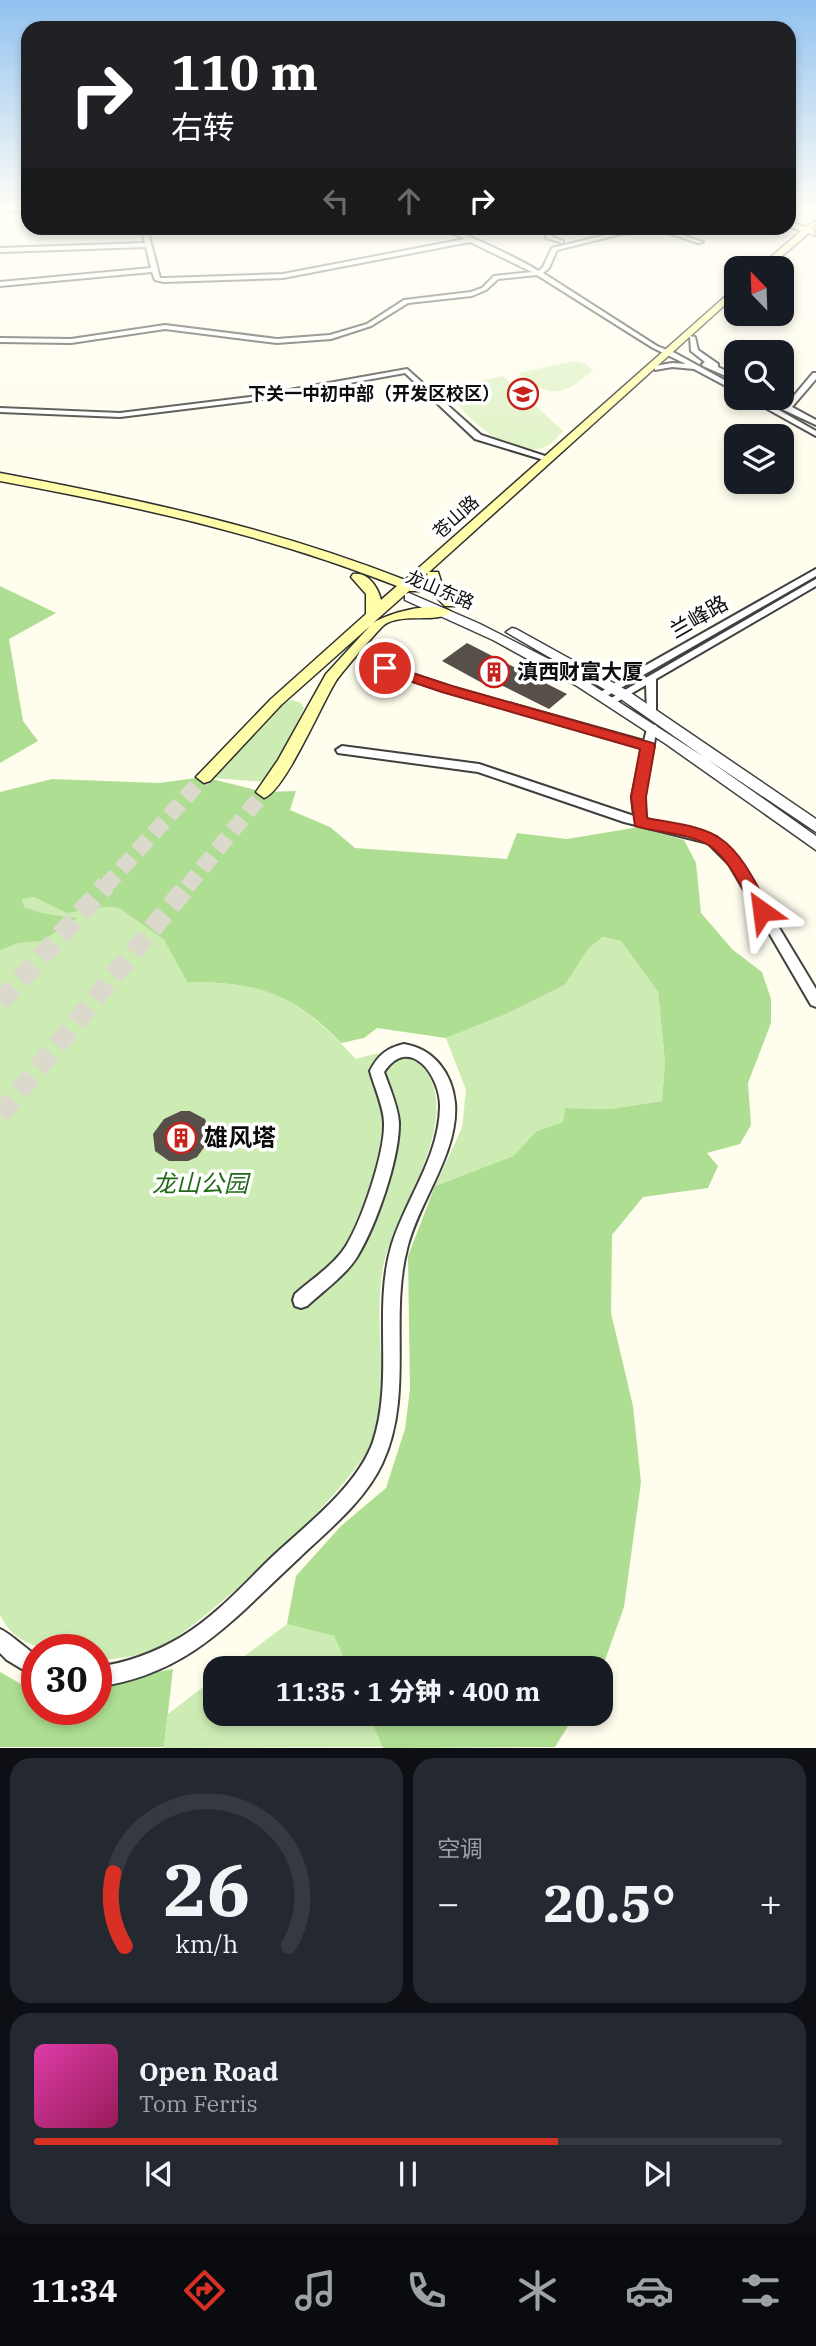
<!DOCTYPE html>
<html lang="zh">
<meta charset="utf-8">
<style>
:root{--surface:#171b24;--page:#242831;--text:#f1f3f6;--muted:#9ea1a6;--line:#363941;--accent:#d93025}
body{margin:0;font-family:"IBM Plex Serif","Noto Sans SC",serif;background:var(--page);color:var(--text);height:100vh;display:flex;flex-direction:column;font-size:26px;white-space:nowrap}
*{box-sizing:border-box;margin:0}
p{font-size:23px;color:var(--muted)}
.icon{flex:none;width:38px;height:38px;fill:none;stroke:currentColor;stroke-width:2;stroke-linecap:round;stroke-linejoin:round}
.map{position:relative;height:1748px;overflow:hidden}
.details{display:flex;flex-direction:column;gap:10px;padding:10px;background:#0d0f14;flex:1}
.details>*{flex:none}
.hud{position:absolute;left:21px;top:21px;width:775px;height:214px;border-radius:21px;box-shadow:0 4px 10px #0003;background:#202124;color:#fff;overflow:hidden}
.needle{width:46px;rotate:337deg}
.tools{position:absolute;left:724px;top:256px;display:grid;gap:14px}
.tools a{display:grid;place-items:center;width:70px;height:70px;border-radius:14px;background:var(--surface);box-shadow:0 4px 10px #0003;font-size:35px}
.speed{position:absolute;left:21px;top:1634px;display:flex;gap:14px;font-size:35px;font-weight:700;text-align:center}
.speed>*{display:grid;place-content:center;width:91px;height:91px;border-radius:50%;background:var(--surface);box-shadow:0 4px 10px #0003;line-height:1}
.speed .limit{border:10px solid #d22;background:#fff;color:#111}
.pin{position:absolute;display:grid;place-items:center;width:60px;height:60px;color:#fff;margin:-30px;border:4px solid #fff;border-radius:50%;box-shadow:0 2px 7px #0007}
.me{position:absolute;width:77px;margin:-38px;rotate:329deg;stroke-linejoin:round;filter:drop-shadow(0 0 5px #0008)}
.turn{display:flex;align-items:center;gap:24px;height:147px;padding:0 35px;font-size:32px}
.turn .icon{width:91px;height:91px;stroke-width:2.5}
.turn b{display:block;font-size:49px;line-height:60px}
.lanes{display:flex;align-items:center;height:66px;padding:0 35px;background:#0003;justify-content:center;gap:35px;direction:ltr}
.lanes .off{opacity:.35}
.big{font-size:52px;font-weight:800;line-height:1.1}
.details .card{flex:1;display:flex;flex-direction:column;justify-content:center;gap:10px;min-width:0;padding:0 24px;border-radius:21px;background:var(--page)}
.details .dial{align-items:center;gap:0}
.dial svg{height:182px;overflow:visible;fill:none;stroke:var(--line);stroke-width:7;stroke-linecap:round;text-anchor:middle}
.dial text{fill:var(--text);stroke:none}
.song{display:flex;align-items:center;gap:21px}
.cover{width:84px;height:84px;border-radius:10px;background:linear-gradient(135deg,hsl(320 70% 55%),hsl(330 70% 35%))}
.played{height:7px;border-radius:4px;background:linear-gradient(90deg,var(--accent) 70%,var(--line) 70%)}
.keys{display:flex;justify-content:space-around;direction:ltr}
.heat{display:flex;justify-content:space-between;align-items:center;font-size:38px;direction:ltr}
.details .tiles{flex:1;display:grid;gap:10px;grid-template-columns:1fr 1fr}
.card:last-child{grid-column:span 2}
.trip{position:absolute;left:203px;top:1656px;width:410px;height:70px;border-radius:21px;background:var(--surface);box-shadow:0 4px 10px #0003;font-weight:800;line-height:70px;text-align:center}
.tabs{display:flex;height:112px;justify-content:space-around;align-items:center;background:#090b0e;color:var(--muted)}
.tabs .icon{width:49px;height:49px}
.tabs .on{color:var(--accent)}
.tabs b{font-size:32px;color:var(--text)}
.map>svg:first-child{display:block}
</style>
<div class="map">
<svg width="816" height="1748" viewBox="0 0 816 1748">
<rect width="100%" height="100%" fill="#fffdee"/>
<g fill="#cdecb4">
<path d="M292,700L301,703L304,708L287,746L266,782L212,778L281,704Z"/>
<path d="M0,879L79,912L105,907L119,908L164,940L187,982C273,982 298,998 356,1059C379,1052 407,1046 424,1068C464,1120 397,1207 384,1262C372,1319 390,1378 375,1435C362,1482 208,1620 163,1646C142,1657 119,1658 96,1661V1650C58,1650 19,1654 0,1615Z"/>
<path d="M604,937L621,941L658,992L665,1062L662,1101L610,1109L565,1108L563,1122L537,1131L513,1156L435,1186L462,1128L466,1090L446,1038L506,1014L565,985L588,949Z"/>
<path d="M287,1624L334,1636L348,1668H229Z"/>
<path d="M215,1678V1713H368L383,1747L164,1748L168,1714Z"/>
</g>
<g fill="#aede92">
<path d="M0,586L56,613L9,639L23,721L38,741L0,763Z"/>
<path d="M204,777L264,792L296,791L290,810L330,827L355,848L507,859L517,833L567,839L639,827L684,840L696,863L701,913L733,950L762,972L771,999V1023L748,1083L751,1125L740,1144L707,1153L718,1166L708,1188L643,1197L612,1235L611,1313L633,1406L641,1482L624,1607L600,1674V1668H348L334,1636L287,1624L296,1576L341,1526L386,1488L405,1429L410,1389L408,1256L435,1186L513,1156L537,1131L563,1122L565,1108L610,1109L662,1101L665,1062L658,992L621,941L603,937L588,949L565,985L506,1014L446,1038L377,1028L364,1038L341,1043C292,992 256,982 187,982L164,940L119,908L105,907L67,913L34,897L22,899L24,907L41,913L77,918L42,941L18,943L0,950V792L52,779L159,783Z"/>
<path d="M173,1669L164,1747H0V1672L37,1693V1710H96V1684Z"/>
<path d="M368,1713H576L555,1747L383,1748Z"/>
</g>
<g fill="#e0f3c7">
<path d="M575,361L586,364L593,370C564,396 550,400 518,373Z"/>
<path d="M503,376L563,431C559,435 553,443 547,446C507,464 466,413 442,389Z"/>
</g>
<g fill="#574f49">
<path d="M467,643L567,694L549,709L501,685L497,688L484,684L442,661Z"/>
<path d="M181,1111H190L205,1119L210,1134L208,1142L197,1157L188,1161H169L155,1151L153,1134L164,1119Z"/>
</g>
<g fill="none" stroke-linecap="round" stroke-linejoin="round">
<g stroke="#dbd9cc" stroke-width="16" stroke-dasharray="16 8" stroke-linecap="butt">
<path d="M105,887L204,777"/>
<path d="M187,887L264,792"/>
</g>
<g stroke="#dbd9cc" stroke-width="20" stroke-dasharray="20 10" stroke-linecap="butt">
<path d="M0,1002L106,885"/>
<path d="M0,1115L188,885"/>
</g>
<g stroke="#404040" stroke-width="4">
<g id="minor">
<path d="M141,228H147L160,278H164L283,274L465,239L441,228C457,228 523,261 539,271L543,267L552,248L635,228H643L642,229L557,250L549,268L543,273L657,346L675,353L737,387V392L694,369L672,367L655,370V366L672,363L686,364L653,348L537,275L498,279L486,290L472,296L408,303L371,326L331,339L277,343L165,329L71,343L0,342V338L71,339L165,325L277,339L330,335L367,324L404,300L471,292L482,288L494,276L532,272L470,242L283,278L164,282L155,280L152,272L0,286V282L151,268L146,247L0,252V248L145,243Z"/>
<path d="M548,228H554L551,236L563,241V243L546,238Z"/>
<path d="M654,228H661L703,242L698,243Z"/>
<path d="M690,336L695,337L698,350L718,364V367L737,376V381L703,366L702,364L705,362L691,351Z"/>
<path d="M407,369L481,435L551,458L544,460L475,439L405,373L250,401L120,417L0,412V408L120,413L250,397Z"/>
<path d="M813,373H816V379L792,407L816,420V425L784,410L765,397H775L787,404Z"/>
<path d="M746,397H756L816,431V436Z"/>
<path d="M816,569V576L605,697H597L596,695L628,675L591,678L586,675L587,673L641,668Z"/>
<path d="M816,579V586L656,679V715H648L647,713L646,685L615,703H607L606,701Z"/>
<path d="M385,665L451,687L644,741L648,725H656L657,728L644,797L646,819L716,837L737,858L816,989V1007L811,1005L729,864L708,843L624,822L478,772L338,753L336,750L342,746L479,764L634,816L632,797L642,748L443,691L381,670V666Z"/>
<path d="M404,1044C434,1049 452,1073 455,1103C459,1153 418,1202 407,1249C389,1319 414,1396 382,1464C364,1502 328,1530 298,1559C233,1619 190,1674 96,1687V1667C127,1663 154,1653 181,1637C216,1616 243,1585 272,1557C306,1525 357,1487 373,1442C394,1379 373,1310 391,1247C405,1200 439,1158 440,1107C441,1077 410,1033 384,1072C389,1086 399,1109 399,1124C399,1160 376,1226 357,1257C345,1276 323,1291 307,1306L301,1308L295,1306L293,1300L295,1294C312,1279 334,1265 346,1246C362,1220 385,1153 384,1123C384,1108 374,1086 370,1071C378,1055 387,1048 404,1044Z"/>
<path d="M0,1629C11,1634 25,1648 37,1656V1678L7,1660L0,1653Z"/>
</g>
</g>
<g stroke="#404040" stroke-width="3">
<path id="tertiary" d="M409,593L480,624L566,668L704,757L618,697L506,632L512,628L516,629L628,691L816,819V832L707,759L816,836V850L666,744L577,686L493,640L405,600V594Z"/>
</g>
<g stroke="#2f2f2f" stroke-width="3">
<g id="secondary">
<path d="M0,208H28V211L0,212Z"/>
<path d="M816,221L813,229L816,236L809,233L768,268H758L801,231L789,227V222L806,227Z"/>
<path d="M737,286V294L429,572H438L444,591L457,603L455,606H445L431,592L427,573L416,584L421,588L419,591H409L373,623C386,614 435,599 451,612C438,624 402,612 384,625C379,629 341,673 336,681C322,703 285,791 264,798L256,792L278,760L326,674L370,626L281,705L210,781L204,783L196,777L271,699L366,614V594L351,577L353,574C368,572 378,587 381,600L397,586C264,534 140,507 0,481V473C138,499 273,528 405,580Z"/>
</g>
</g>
<use href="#minor" fill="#fff" fill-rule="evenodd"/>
<use href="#tertiary" fill="#fff" fill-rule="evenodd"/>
<use href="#secondary" fill="#fffda9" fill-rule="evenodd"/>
</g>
<linearGradient id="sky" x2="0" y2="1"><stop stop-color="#91c2f0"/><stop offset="0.46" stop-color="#fffef7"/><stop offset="1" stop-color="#fffef7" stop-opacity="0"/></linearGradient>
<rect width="816" height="453" fill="url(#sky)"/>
<path fill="#d93025" stroke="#8d1f18" stroke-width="2" d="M385,664L452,686L653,743L655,746L646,797L647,818C670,823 702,825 721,839C743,854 758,888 771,911L768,915H757C744,893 731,861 710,846C690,833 658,833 635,826L631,797L640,749L442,692L380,671V665Z"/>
<defs>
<g id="school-ring" transform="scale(1.575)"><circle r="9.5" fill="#fff" stroke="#c7211b" stroke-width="1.5"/><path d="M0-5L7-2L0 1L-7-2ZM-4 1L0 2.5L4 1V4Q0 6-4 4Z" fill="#c7211b"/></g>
<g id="building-ring" transform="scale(1.575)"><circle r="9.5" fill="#fff" stroke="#c7211b" stroke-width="1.5"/><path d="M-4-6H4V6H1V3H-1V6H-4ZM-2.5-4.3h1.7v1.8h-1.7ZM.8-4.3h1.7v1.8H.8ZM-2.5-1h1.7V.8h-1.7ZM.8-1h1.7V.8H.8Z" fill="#c7211b"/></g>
</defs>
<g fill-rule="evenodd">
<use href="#school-ring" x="523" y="394"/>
<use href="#building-ring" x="494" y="672"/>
<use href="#building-ring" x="181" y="1138"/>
</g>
<g text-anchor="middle" stroke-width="7" stroke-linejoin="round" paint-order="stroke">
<g font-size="18" font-weight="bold" fill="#0d0d0d" stroke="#fff" text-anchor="end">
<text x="500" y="400">下关一中初中部（开发区校区）</text>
</g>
<g font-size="18" fill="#0d0d0d" stroke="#fff">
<text transform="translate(456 517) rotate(-42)" y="6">苍山路</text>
<text transform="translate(440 590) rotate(23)" y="6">龙山东路</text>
</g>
<g font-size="21" fill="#0d0d0d" stroke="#fff">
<text transform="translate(699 617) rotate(-30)" y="7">兰峰路</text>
</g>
<g font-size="21" font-weight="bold" fill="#0d0d0d" stroke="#fff" text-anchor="start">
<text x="517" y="679">滇西财富大厦</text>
</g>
<g font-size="24" font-weight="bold" fill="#0d0d0d" stroke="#fff" text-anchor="start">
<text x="204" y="1146">雄风塔</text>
</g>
<g font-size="24" font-style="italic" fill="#236a19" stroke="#fff">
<text x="200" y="1192">龙山公园</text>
</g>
</g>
</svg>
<div class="tools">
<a><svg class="needle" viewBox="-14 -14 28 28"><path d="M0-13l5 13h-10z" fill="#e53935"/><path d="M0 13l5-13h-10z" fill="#9ea1a6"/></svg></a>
<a><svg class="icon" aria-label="search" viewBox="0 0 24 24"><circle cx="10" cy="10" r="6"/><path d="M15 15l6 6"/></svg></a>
<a><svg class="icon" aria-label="layers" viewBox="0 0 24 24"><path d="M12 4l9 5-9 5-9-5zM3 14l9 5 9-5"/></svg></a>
</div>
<div class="speed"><div class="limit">30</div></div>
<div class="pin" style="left:385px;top:668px;background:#d93025"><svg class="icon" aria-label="arrive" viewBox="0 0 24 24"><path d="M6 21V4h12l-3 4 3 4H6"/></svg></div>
<svg class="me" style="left:762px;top:911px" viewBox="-20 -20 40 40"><path d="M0-17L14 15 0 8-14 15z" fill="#d93025" stroke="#fff" stroke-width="4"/></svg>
<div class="trip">11:35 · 1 分钟 · 400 m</div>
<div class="hud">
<div class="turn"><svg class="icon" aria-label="right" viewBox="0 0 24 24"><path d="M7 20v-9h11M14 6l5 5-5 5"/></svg><div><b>110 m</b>右转</div></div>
<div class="lanes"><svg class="icon off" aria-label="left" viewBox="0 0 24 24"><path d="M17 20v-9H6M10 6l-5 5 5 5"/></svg><svg class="icon off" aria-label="ahead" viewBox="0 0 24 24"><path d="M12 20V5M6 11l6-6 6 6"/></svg><svg class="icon" aria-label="right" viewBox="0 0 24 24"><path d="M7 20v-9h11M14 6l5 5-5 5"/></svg></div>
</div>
</div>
<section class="details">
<div class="tiles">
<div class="card dial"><svg viewBox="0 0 100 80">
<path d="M14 69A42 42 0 1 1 86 69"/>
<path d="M14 69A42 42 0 0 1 9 37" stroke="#d93025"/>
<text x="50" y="56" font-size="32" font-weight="700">26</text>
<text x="50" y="72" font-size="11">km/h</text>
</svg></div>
<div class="card"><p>空调</p>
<div class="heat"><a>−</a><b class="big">20.5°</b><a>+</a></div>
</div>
<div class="card">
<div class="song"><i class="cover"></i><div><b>Open Road</b><p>Tom Ferris</p></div></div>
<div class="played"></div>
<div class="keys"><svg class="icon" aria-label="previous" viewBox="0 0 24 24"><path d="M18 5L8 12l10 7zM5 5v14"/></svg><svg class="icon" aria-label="pause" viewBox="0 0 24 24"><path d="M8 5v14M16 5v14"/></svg><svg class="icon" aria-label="next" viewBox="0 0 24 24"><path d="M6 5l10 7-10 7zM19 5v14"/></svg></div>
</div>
</div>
</section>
<nav class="tabs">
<b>11:34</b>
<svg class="icon on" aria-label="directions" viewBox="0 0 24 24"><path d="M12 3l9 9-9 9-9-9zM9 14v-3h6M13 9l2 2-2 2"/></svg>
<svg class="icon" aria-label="music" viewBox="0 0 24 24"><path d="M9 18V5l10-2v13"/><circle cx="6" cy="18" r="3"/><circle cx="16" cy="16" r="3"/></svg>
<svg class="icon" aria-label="phone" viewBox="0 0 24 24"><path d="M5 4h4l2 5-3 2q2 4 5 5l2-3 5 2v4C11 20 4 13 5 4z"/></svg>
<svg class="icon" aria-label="climate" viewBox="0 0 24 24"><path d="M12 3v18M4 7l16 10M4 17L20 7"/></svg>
<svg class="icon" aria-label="car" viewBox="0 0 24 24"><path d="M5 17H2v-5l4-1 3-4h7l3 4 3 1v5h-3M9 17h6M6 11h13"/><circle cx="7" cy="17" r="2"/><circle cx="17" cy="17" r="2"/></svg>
<svg class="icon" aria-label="filters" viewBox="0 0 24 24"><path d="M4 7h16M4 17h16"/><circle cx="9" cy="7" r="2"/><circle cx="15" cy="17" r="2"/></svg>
</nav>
